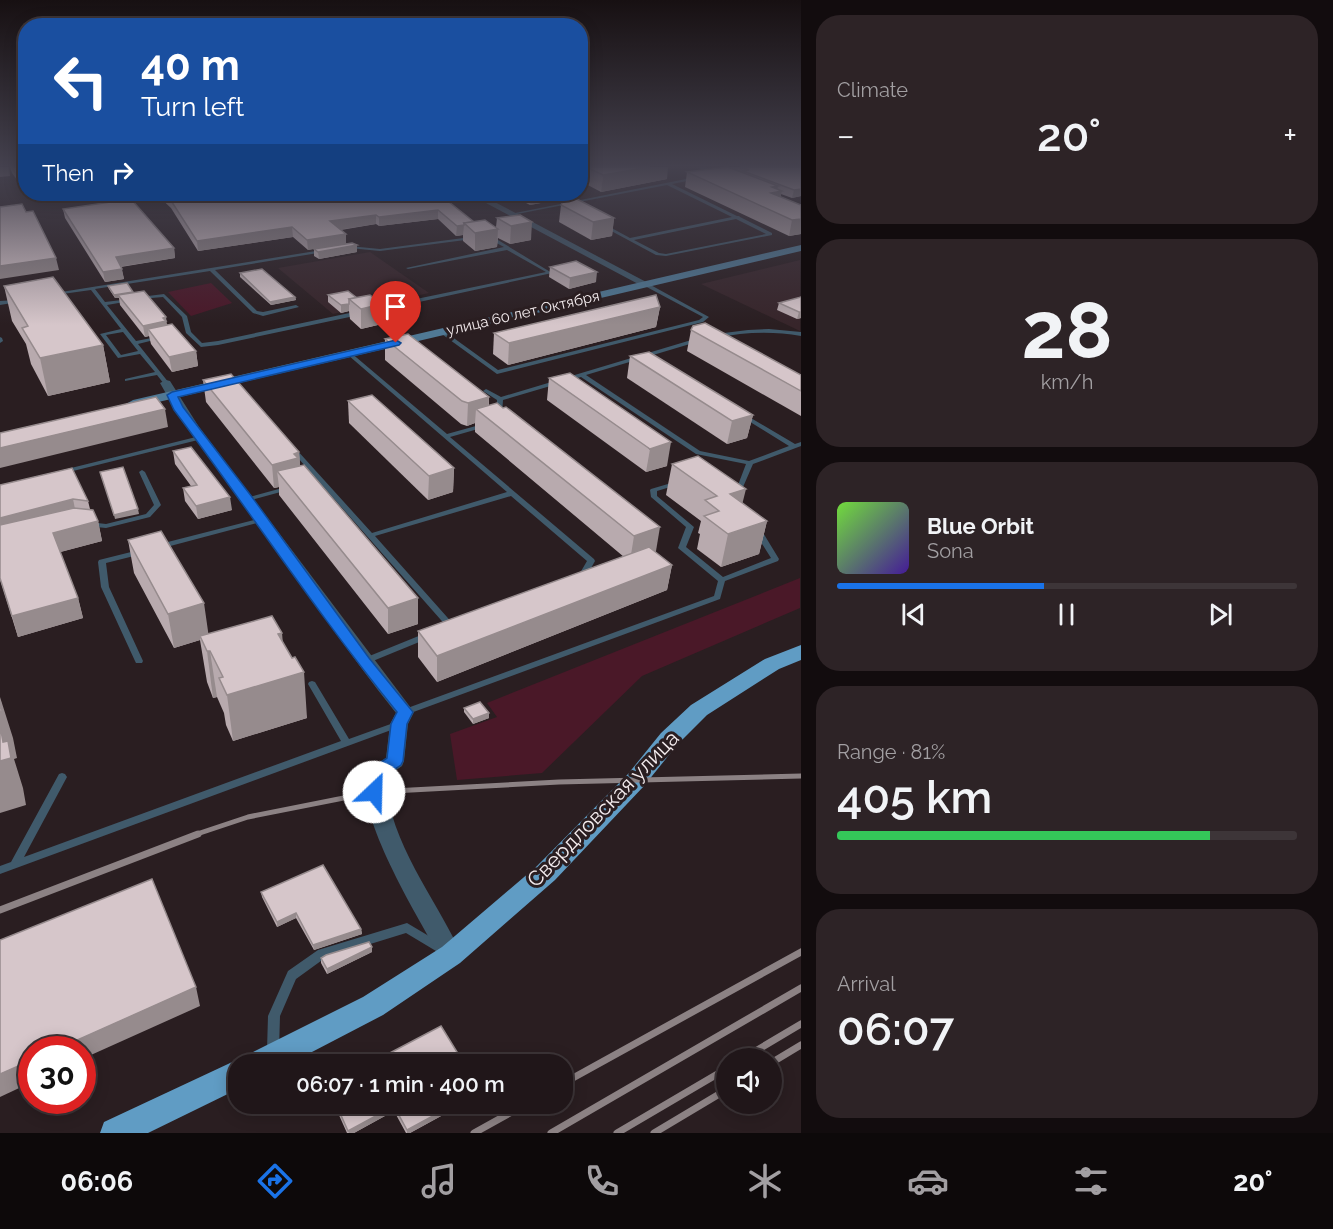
<!DOCTYPE html>
<meta charset="utf-8">
<style>
:root{--surface:#201619;--page:#2d2326;--text:#f1f3f6;--muted:#a29fa2;--line:#3d3538;--accent:#1a73e8}
body{margin:0;font-family:Raleway,sans-serif;background:var(--page);color:var(--text);height:100vh;display:flex;flex-direction:column;font-size:22px;white-space:nowrap}
*{box-sizing:border-box;margin:0}
p{font-size:20px;color:var(--muted)}
.icon{flex:none;width:33px;height:33px;fill:none;stroke:currentColor;stroke-width:2;stroke-linecap:round;stroke-linejoin:round}
.map{position:relative;flex:1;overflow:hidden}
.panel{display:flex;flex-direction:column;gap:15px;padding:15px;background:#120c0e;width:532px}
.panel>*{flex:none}
.guide{position:absolute;left:18px;top:18px;width:570px;height:183px;border-radius:24px;box-shadow:0 3px 15px #0003,0 0 0 2px var(--line);background:#1a4fa0;color:#fff;overflow:hidden}
.buttons{position:absolute;left:716px;top:1048px;display:grid;gap:12px}
.buttons a{display:grid;place-items:center;width:66px;height:66px;border-radius:50%;background:var(--surface);box-shadow:0 3px 15px #0003,0 0 0 2px var(--line);font-size:30px}
.speed{position:absolute;left:18px;top:1036px;display:flex;gap:12px;font-size:30px;font-weight:700;text-align:center}
.speed>*{display:grid;place-content:center;width:78px;height:78px;border-radius:50%;background:var(--surface);box-shadow:0 3px 15px #0003,0 0 0 2px var(--line);line-height:1}
.speed .limit{border:9px solid #d22;background:#fff;color:#111}
.pin{position:absolute;display:grid;place-items:center;width:51px;height:51px;color:#fff;margin:-62px -26px;border-radius:50% 50% 50% 0;rotate:-45deg;box-shadow:0 0 6px #0007}
.pin .icon{rotate:45deg}
.me{position:absolute;width:66px;margin:-33px;rotate:24deg;stroke-linejoin:round;filter:drop-shadow(0 0 4px #0008)}
.turn{display:flex;align-items:center;gap:21px;height:126px;padding:0 24px;font-size:27px}
.turn .icon{width:78px;height:78px;stroke-width:2.5}
.turn b{display:block;font-size:42px;line-height:51px}
.then{display:flex;align-items:center;height:57px;padding:0 24px;background:#0003;gap:12px;font-size:22px}
.big{font-size:45px;font-weight:600;line-height:1.1}
.panel .tile{flex:1;display:flex;flex-direction:column;justify-content:center;gap:9px;min-width:0;padding:0 21px;border-radius:24px;background:var(--page)}
.panel .dial{align-items:center;gap:0}
.dial b{font-size:78px;line-height:1}
.song{display:flex;align-items:center;gap:18px}
.cover{width:72px;height:72px;border-radius:9px;background:linear-gradient(135deg,hsl(100 70% 55%),hsl(260 70% 35%))}
.played{height:6px;border-radius:3px;background:linear-gradient(90deg,var(--accent) 45%,var(--line) 45%)}
.keys{display:flex;justify-content:space-around;direction:ltr}
.heat{display:flex;justify-content:space-between;align-items:center;font-size:33px;direction:ltr}
.charge{height:9px;border-radius:4px;background:linear-gradient(90deg,#34c759 81%,var(--line) 0)}
.trip{position:absolute;left:228px;top:1054px;width:345px;height:60px;border-radius:24px;background:var(--surface);box-shadow:0 3px 15px #0003,0 0 0 2px var(--line);font-weight:600;line-height:60px;text-align:center}
.tabs{display:flex;height:96px;justify-content:space-around;align-items:center;background:#0d090a;color:var(--muted)}
.tabs .icon{width:42px;height:42px}
.tabs .selected{color:var(--accent)}
.tabs b{font-size:27px;color:var(--text)}
main{display:flex;flex:1;min-height:0}
.map>svg:first-child{display:block}
</style>
<main>
<div class="map">
<svg width="801" height="1133" viewBox="0 0 801 1133">
<rect width="100%" height="100%" fill="#2a1e21"/>
<g fill="#37252a">
<path d="M370,252L429,293L333,314L278,268Z"/>
<path d="M800,260V331L701,284Z"/>
</g>
<g fill="#4a1828">
<path d="M211,283L232,303L191,316L168,292Z"/>
<path d="M800,578V608L642,676L542,773L457,780L450,734L497,717L487,703Z"/>
</g>
<g fill="none" stroke-linecap="round" stroke-linejoin="round">
<g fill="#405a6b" fill-rule="evenodd">
<path d="M696,177L697,179L672,184L737,216H739L740,217L772,233V235L666,256L656,255L602,226L606,225L630,238L732,217L667,185L512,215L510,214ZM736,219L766,234L666,254L659,253L634,240Z"/>
<path d="M471,237L473,238V239L380,251L349,248L347,247L349,246L380,249Z"/>
<path d="M489,237H493L552,273L373,312L370,310L373,308L546,272L507,250L408,269L406,268L504,247L489,239Z"/>
<path d="M322,250H324V252L215,270L257,311L263,312L296,305L299,307L263,316L253,313L210,271L95,289L105,302L130,299V301L107,305L136,341L162,336V338L138,344L169,383L166,385L164,384L157,375L125,381V379L155,372L140,354L118,358L100,334L121,329L91,290L55,295L53,294L55,293ZM123,332L138,351L121,355L106,335Z"/>
<path d="M643,283H647L709,317L703,322L497,374L439,332L444,331L498,370L699,320L703,317L643,285Z"/>
<path d="M164,294L187,316L191,332L202,343L218,341L359,311L362,313L359,315L218,345L201,347L186,333L182,317L163,297L140,299L138,298L140,297Z"/>
<path d="M16,300L18,301V302L0,305V301Z"/>
<path d="M769,329L801,332V336C772,331 744,332 716,338L713,336L716,334L748,330Z"/>
<path d="M0,337L2,338L3,341L0,343Z"/>
<path d="M698,338L700,339V341L586,375L700,451L749,461L789,446L742,417V415L744,414L795,444L801,442V446L753,464L740,494H736L735,493L746,464L696,454L581,377L503,400L502,414L499,416L496,414L497,400L483,391L486,389L488,390L501,397Z"/>
<path d="M350,352L447,434L483,424L485,425V427L450,437L594,559L595,561L586,577L580,578L576,576L580,573L587,561L511,496L375,536L455,626L451,629L448,628L291,450L292,449H296L372,533L507,492L348,355V353Z"/>
<path d="M200,436L203,438L202,439L65,473L62,471L63,470Z"/>
<path d="M142,470L145,472L161,505L150,517L106,528L86,526L85,524L89,522L106,524L146,514L154,505L139,472Z"/>
<path d="M678,481L681,483L680,484L657,491V496L694,527L686,547L723,577L771,558L754,531L758,529L762,531L779,559L778,561L725,581L720,599L408,714H402L401,712L402,710L714,596L718,581L678,548L686,527L651,497L650,490L651,489Z"/>
<path d="M286,487L289,489L288,490L248,501L245,499L246,498Z"/>
<path d="M262,518L266,520L264,521L159,549L155,547L156,545Z"/>
<path d="M139,550L143,552L142,554L106,563L109,587L143,661L142,663H136L135,661L101,587L98,562L99,560Z"/>
<path d="M426,633L429,634L430,636L429,638L368,663H362L361,661L362,659Z"/>
<path d="M312,681L315,682L349,739L399,721L402,722L403,724L402,726L0,874V866L11,862L59,774L62,773L65,774L67,777L24,857L341,741L308,684L309,682Z"/>
<path d="M407,923L444,945L446,948L444,951L440,953L436,951L406,933L325,958L296,979L280,1016L279,1050L277,1054L273,1056L269,1054L267,1050L268,1016L288,971L318,950Z"/>
</g>
<g fill="#405a6b" fill-rule="evenodd">
<path d="M696,167H705L728,176L721,178Z"/>
<path d="M469,194H510L509,196L489,199L650,284L642,286Z"/>
<path d="M166,380L170,381L199,427L414,712L408,724L404,761L402,766L385,778C391,846 434,895 462,955L459,962L451,965L443,962C421,922 357,820 366,775C367,768 380,762 386,758L390,724L396,713C343,646 295,576 246,506C217,465 184,428 160,383Z"/>
</g>
<path fill="#507995" fill-rule="evenodd" d="M801,245V251L133,408L126,404L133,400Z"/>
<path fill="#609cc4" fill-rule="evenodd" d="M801,645V660L779,669L707,715L677,745L644,786L555,880L460,963L383,1015L287,1065H238V1089L148,1133H100L104,1122L228,1064L238,1059L244,1062L247,1055L363,997L442,947L537,866L628,774L661,733L691,705L765,659Z"/>
<path stroke="#8c8284" stroke-width="5" d="M194,835L248,817L374,792L559,782L801,776"/>
<g stroke="#8c8284" stroke-width="7">
<path d="M0,910L198,834"/>
<path d="M742,1059L801,1024"/>
<path d="M771,1063L801,1045"/>
<path d="M562,1084L801,952"/>
<path d="M474,1133L526,1104"/>
<path d="M551,1133L801,988"/>
<path d="M617,1133L726,1069"/>
<path d="M654,1133L726,1090"/>
</g>
</g>
<g fill="#b8aaae">
<path d="M10,167H26V192L12,173Z"/>
<path d="M580,167L667,179L601,192L584,183L585,175Z"/>
<path d="M728,167H801V196L792,198L781,194V197L801,205V234L789,236L685,187L687,172Z"/>
<path d="M156,194H439L474,222L496,227L497,218L520,215L531,240L510,244L498,238L497,247L475,251L463,241V235L456,236L438,219L379,226L376,224L341,230L346,234V243L357,252L319,259L314,256V249L317,248L308,250L293,237L198,251L171,208Z"/>
<path d="M511,194H558L557,200L530,205L512,196Z"/>
<path d="M561,205L614,218L612,236L591,240L559,222Z"/>
<path d="M63,209L174,248L175,258L121,267L124,279L105,282L65,218Z"/>
<path d="M550,267L596,282L569,289L549,277Z"/>
<path d="M240,273L295,297L296,300L271,305L240,277Z"/>
<path d="M4,286L103,345L110,382L48,396L31,364L26,344L12,321Z"/>
<path d="M108,286L133,293L196,351L198,366L172,372L151,344L149,336L145,337L120,305L119,298H115L109,289Z"/>
<path d="M348,291L382,324L361,329L350,319L349,311L341,313L328,302V295Z"/>
<path d="M801,297V318L797,319L777,310L779,303Z"/>
<path d="M660,307L656,327L508,365L493,354L494,333Z"/>
<path d="M691,330L801,375V416L687,351Z"/>
<path d="M385,339L489,397V406L656,551L655,552L672,565L667,590L437,682L418,657V631L624,557L475,432V423L467,426L461,424L385,360Z"/>
<path d="M630,356L753,415L747,438L727,444L627,378Z"/>
<path d="M570,373L667,466L646,472L547,400L549,378Z"/>
<path d="M203,380L299,452L300,466L418,598V624L388,634L279,495V487L274,488L206,402Z"/>
<path d="M348,401L454,468L453,492L428,500L349,423Z"/>
<path d="M173,451L232,510L198,519L185,501L183,488L191,486L175,464Z"/>
<path d="M672,464L743,504L767,521L759,554L721,567L697,549L700,534L698,533L701,521L666,495Z"/>
<path d="M0,485L88,501L90,509L98,521L102,541L60,552L78,598L83,618L18,637L0,579Z"/>
<path d="M128,540L209,634L283,642L307,718L233,741L226,725L224,713L217,697L213,698L207,682L200,640L174,648L134,573Z"/>
<path d="M464,708L489,713V718L473,724L464,712Z"/>
<path d="M261,892L361,929L362,934L314,950L296,918L277,927L262,897Z"/>
<path d="M372,952L327,974L321,963V958Z"/>
<path d="M334,1104H463L410,1133H406L394,1111L354,1133H347Z"/>
</g>
<g fill="#968b8d">
<path d="M0,167H9L10,176L0,177Z"/>
<path d="M580,167H631H586L585,175L580,176Z"/>
<path d="M650,167H668L667,179L601,192L603,175Z"/>
<path d="M778,186L777,192L782,191L778,207L767,208L772,187Z"/>
<path d="M801,189V196L792,198L794,190Z"/>
<path d="M27,194H43L28,196Z"/>
<path d="M531,194H558L557,200L530,205Z"/>
<path d="M438,210V219L379,226V217Z"/>
<path d="M376,215V224L331,231L330,221Z"/>
<path d="M614,218L612,236L591,240L593,222Z"/>
<path d="M801,219V234L789,236L792,220Z"/>
<path d="M532,222L531,240L510,244L511,226Z"/>
<path d="M464,225L463,235L456,236L457,226Z"/>
<path d="M292,227L293,237L198,251L197,241Z"/>
<path d="M498,229L497,247L475,251V233Z"/>
<path d="M346,234V244L308,250L307,240Z"/>
<path d="M357,245V252L319,259L318,252Z"/>
<path d="M174,248L175,258L118,267L116,257Z"/>
<path d="M56,258L59,270L0,279V266Z"/>
<path d="M122,269L124,279L105,282L103,272Z"/>
<path d="M597,272L596,282L569,289L570,278Z"/>
<path d="M133,292L118,295L119,298H115L114,295Z"/>
<path d="M295,297L296,300L271,305L270,302Z"/>
<path d="M349,304V311L341,313V305Z"/>
<path d="M382,304V324L361,329V309Z"/>
<path d="M660,307L656,327L508,365L509,343Z"/>
<path d="M799,312H801V318L797,319Z"/>
<path d="M166,317L168,332L148,329L149,336L145,337L143,326Z"/>
<path d="M103,345L110,382L48,396L40,358Z"/>
<path d="M196,351L198,366L172,372L169,357Z"/>
<path d="M489,397L488,419L476,409L475,423L467,426L468,403Z"/>
<path d="M165,409L168,427L0,468V448Z"/>
<path d="M753,415L747,438L727,444L732,421Z"/>
<path d="M671,442L667,466L646,472L650,449Z"/>
<path d="M299,452L301,476L277,471L279,487L274,488L272,465L294,454Z"/>
<path d="M454,468L453,492L428,500L429,476Z"/>
<path d="M746,489L738,521L730,494Z"/>
<path d="M230,497L232,510L198,519L196,506Z"/>
<path d="M73,499L77,519L0,539V518Z"/>
<path d="M138,509L139,514L115,519L114,515Z"/>
<path d="M98,521L102,541L57,553L53,533Z"/>
<path d="M767,521L759,554L721,567L728,534Z"/>
<path d="M660,527L656,551L630,561L634,536Z"/>
<path d="M672,565L667,590L437,682V656Z"/>
<path d="M78,598L83,618L18,637L12,616Z"/>
<path d="M418,598V624L388,634V608Z"/>
<path d="M204,603L209,638L200,636V640L174,648L168,614Z"/>
<path d="M282,633L286,677L304,672L307,718L233,741L227,695L278,634Z"/>
<path d="M207,651H210L217,697L213,698Z"/>
<path d="M0,697L13,738L17,758L14,759L23,788L26,805L0,813Z"/>
<path d="M489,713V718L473,724V719Z"/>
<path d="M296,913V918L277,927V922Z"/>
<path d="M361,929L362,934L314,950L313,945Z"/>
<path d="M372,947V952L327,974V969Z"/>
<path d="M196,987L200,1006L82,1059V1050H55Z"/>
<path d="M32,1060V1082L0,1097V1074Z"/>
<path d="M455,1104H463L410,1133H407V1130Z"/>
<path d="M394,1106V1111L354,1133H349L348,1131Z"/>
</g>
<g fill="#d6c6ca" stroke="#968b8d" stroke-width="1.5">
<path d="M11,167H26V186Z"/>
<path d="M586,167H650L603,175Z"/>
<path d="M728,167L778,186L772,187L782,191L771,193L801,205V219L792,220L687,172Z"/>
<path d="M740,167H801V189L794,190L743,171L749,170Z"/>
<path d="M165,194H439L474,222L464,223V225L457,226L438,210L379,217L376,215L330,221L346,234L307,240L292,227L197,241L170,199Z"/>
<path d="M567,194L614,218L593,222L561,205Z"/>
<path d="M131,199L174,248L116,257L122,269L103,272L63,209Z"/>
<path d="M22,204L26,212L33,211L56,258L0,266V207Z"/>
<path d="M520,215L532,222L511,226L497,218Z"/>
<path d="M485,220L498,229L475,233L464,223Z"/>
<path d="M352,243L357,245L318,252L314,249Z"/>
<path d="M576,261L597,272L570,278L550,267Z"/>
<path d="M262,269L295,297L270,302L240,273Z"/>
<path d="M53,277L103,345L40,358L22,328L28,326L4,286Z"/>
<path d="M127,283L133,292L114,295L108,286Z"/>
<path d="M144,291L166,317L163,318L166,321L143,326L118,295Z"/>
<path d="M348,291L357,298L349,299V304L341,305L328,295Z"/>
<path d="M370,295L382,304L361,309L349,299Z"/>
<path d="M656,295L660,307L509,343L494,333Z"/>
<path d="M801,297V312H799L779,303Z"/>
<path d="M705,323L801,375V391L691,330L693,326Z"/>
<path d="M172,324L196,351L169,357L148,329Z"/>
<path d="M408,334L489,397L468,403L462,401L385,339Z"/>
<path d="M649,352L753,415L732,421L630,356Z"/>
<path d="M570,373L671,442L650,449L549,378Z"/>
<path d="M231,374L299,452L294,454L298,458L272,465L203,380Z"/>
<path d="M372,395L454,468L429,476L348,401Z"/>
<path d="M156,397L165,409L0,448V433Z"/>
<path d="M497,403L503,408L506,407L660,527L634,536L476,409Z"/>
<path d="M191,447L230,497L196,506L183,488L197,485L173,451Z"/>
<path d="M698,456L746,489L730,494L767,521L728,534L704,516L719,511L705,500L717,496L672,464Z"/>
<path d="M304,465L418,598L388,608L277,471Z"/>
<path d="M123,467L138,509L114,515L100,472Z"/>
<path d="M72,468L88,501L73,499L0,518V485Z"/>
<path d="M74,508L93,510L98,521L53,533L78,598L12,616L0,578V525Z"/>
<path d="M161,531L204,603L168,614L128,540Z"/>
<path d="M649,547L672,565L437,656L418,631Z"/>
<path d="M272,616L282,633L278,634L292,658L295,657L304,672L227,695L219,678L223,677L210,651H207L200,636Z"/>
<path d="M0,700L2,711L0,712Z"/>
<path d="M480,702L489,713L473,719L464,708Z"/>
<path d="M0,725L3,742L8,741L11,758L0,761Z"/>
<path d="M323,865L361,929L313,945L296,913L277,922L261,892Z"/>
<path d="M152,879L196,987L55,1050H32V1060L0,1074V940Z"/>
<path d="M369,942L372,947L327,969L321,958L326,955Z"/>
<path d="M441,1026L465,1065H367Z"/>
<path d="M336,1104H455L407,1130L394,1106L348,1131Z"/>
</g>
<linearGradient id="sky" x2="0" y2="1"><stop stop-color="#171012"/><stop offset="0.51" stop-color="#44414e"/><stop offset="1" stop-color="#44414e" stop-opacity="0"/></linearGradient>
<rect width="801" height="325" fill="url(#sky)"/>
<path fill="#1a73e8" stroke="#114b97" stroke-width="1.5" d="M396,340L401,343L399,345L178,397L183,407L252,497L369,658L413,712L407,724L403,761L401,765L383,777V792L381,796L374,798L368,796C358,778 373,767 387,758L391,724L397,712C318,615 249,510 174,410L167,395L172,392Z"/>
<g text-anchor="middle" stroke-width="6" stroke-linejoin="round" paint-order="stroke">
<g font-size="15" fill="#f4ecee" stroke="#2a1e21">
<text transform="translate(523 313) rotate(-13)" y="5">улица 60 лет Октября</text>
</g>
<g font-size="21" fill="#f4ecee" stroke="#2a1e21">
<text transform="translate(603 809) rotate(-46)" y="7">Свердловская улица</text>
</g>
</g>
</svg>
<div class="buttons">
<a><svg class="icon" aria-label="sound" viewBox="0 0 24 24"><path d="M4 9h4l5-4v14l-5-4H4zM17 9q2 3 0 6"/></svg></a>
</div>
<div class="speed"><div class="limit">30</div></div>
<div class="pin" style="left:396px;top:343px;background:#d93025"><svg class="icon" aria-label="arrive" viewBox="0 0 24 24"><path d="M6 21V4h12l-3 4 3 4H6"/></svg></div>
<svg class="me" style="left:374px;top:792px" viewBox="-20 -20 40 40"><circle r="19" fill="#fff"/><path d="M0-13L10 11 0 6-10 11z" fill="#1a73e8"/></svg>
<div class="trip">06:07 · 1 min · 400 m</div>
<div class="guide">
<div class="turn"><svg class="icon" aria-label="left" viewBox="0 0 24 24"><path d="M17 20v-9H6M10 6l-5 5 5 5"/></svg><div><b>40 m</b>Turn left</div></div>
<div class="then">Then<svg class="icon" aria-label="right" viewBox="0 0 24 24"><path d="M7 20v-9h11M14 6l5 5-5 5"/></svg></div>
</div>
</div>
<section class="panel">
<div class="tile"><p>Climate</p>
<div class="heat"><a>−</a><b class="big">20°</b><a>+</a></div>
</div>
<div class="tile dial"><b>28</b><p>km/h</p></div>
<div class="tile">
<div class="song"><i class="cover"></i><div><b>Blue Orbit</b><p>Sona</p></div></div>
<div class="played"></div>
<div class="keys"><svg class="icon" aria-label="previous" viewBox="0 0 24 24"><path d="M18 5L8 12l10 7zM5 5v14"/></svg><svg class="icon" aria-label="pause" viewBox="0 0 24 24"><path d="M8 5v14M16 5v14"/></svg><svg class="icon" aria-label="next" viewBox="0 0 24 24"><path d="M6 5l10 7-10 7zM19 5v14"/></svg></div>
</div>
<div class="tile"><p>Range · 81%</p><b class="big">405 km</b><div class="charge"></div></div>
<div class="tile"><p>Arrival</p><b class="big">06:07</b></div>
</section>
</main>
<nav class="tabs">
<b>06:06</b>
<svg class="icon selected" aria-label="directions" viewBox="0 0 24 24"><path d="M12 3l9 9-9 9-9-9zM9 14v-3h6M13 9l2 2-2 2"/></svg>
<svg class="icon" aria-label="music" viewBox="0 0 24 24"><path d="M9 18V5l10-2v13"/><circle cx="6" cy="18" r="3"/><circle cx="16" cy="16" r="3"/></svg>
<svg class="icon" aria-label="phone" viewBox="0 0 24 24"><path d="M5 4h4l2 5-3 2q2 4 5 5l2-3 5 2v4C11 20 4 13 5 4z"/></svg>
<svg class="icon" aria-label="climate" viewBox="0 0 24 24"><path d="M12 3v18M4 7l16 10M4 17L20 7"/></svg>
<svg class="icon" aria-label="car" viewBox="0 0 24 24"><path d="M5 17H2v-5l4-1 3-4h7l3 4 3 1v5h-3M9 17h6M6 11h13"/><circle cx="7" cy="17" r="2"/><circle cx="17" cy="17" r="2"/></svg>
<svg class="icon" aria-label="filters" viewBox="0 0 24 24"><path d="M4 7h16M4 17h16"/><circle cx="9" cy="7" r="2"/><circle cx="15" cy="17" r="2"/></svg>
<b>20°</b>
</nav>
